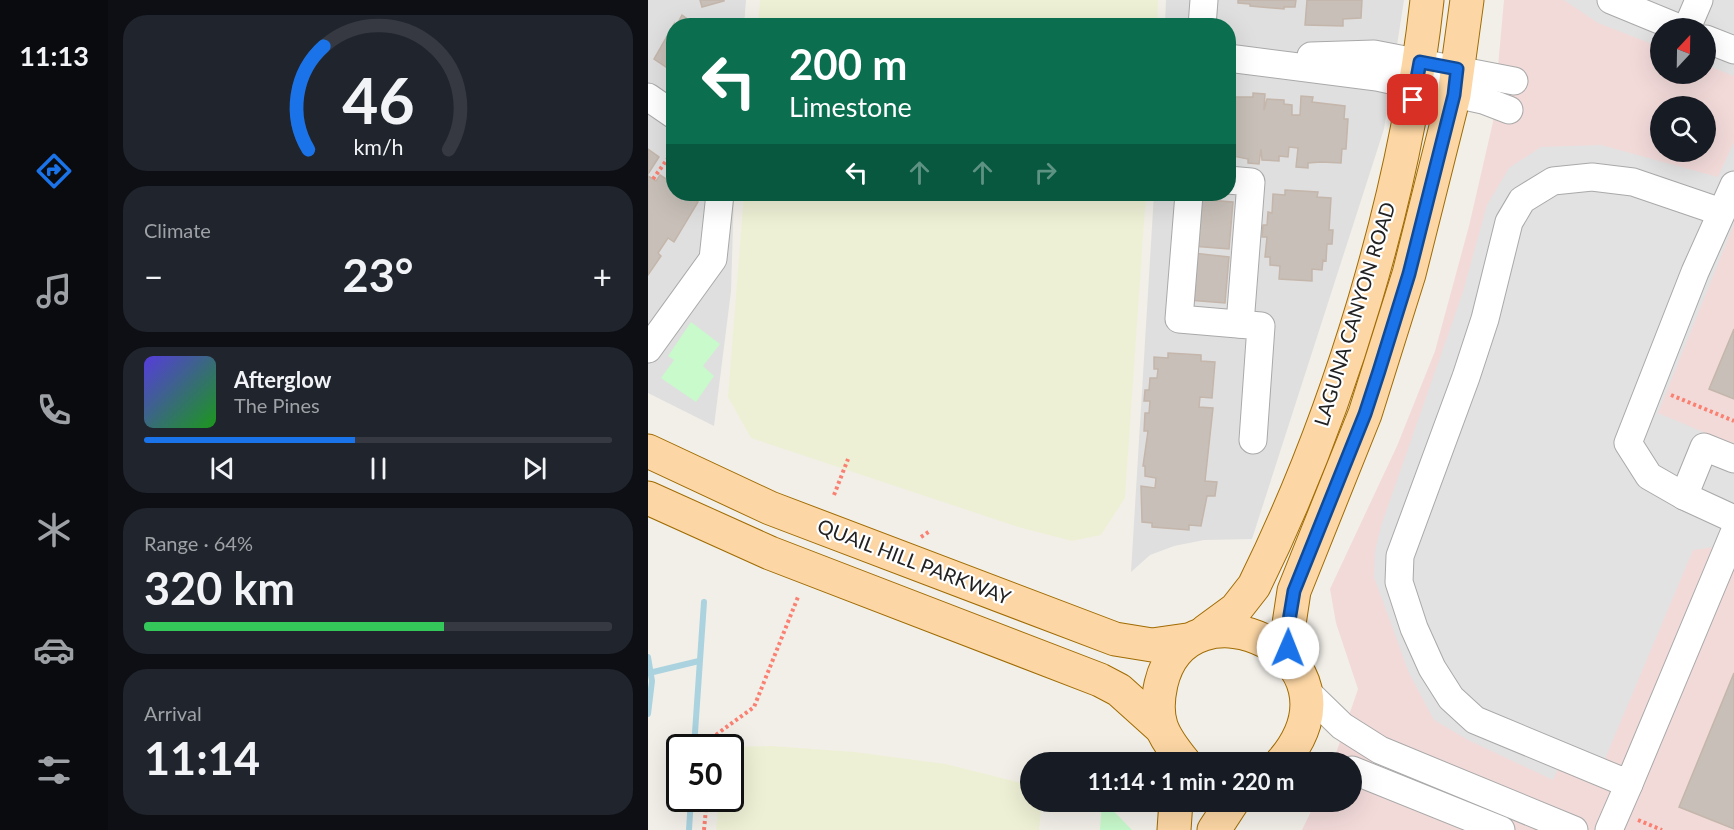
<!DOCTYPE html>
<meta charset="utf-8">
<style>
:root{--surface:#171b24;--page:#20242c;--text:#f1f3f6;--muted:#9ea1a6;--line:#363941;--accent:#1a73e8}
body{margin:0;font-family:Lato,sans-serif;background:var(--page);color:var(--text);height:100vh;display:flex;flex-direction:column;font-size:22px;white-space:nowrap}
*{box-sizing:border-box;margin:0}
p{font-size:20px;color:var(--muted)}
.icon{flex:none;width:33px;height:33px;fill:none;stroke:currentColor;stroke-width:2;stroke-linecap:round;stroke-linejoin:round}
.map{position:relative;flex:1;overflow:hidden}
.details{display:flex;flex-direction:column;gap:15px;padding:15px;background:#0d0f14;width:540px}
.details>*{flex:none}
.hud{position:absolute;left:18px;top:18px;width:570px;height:183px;border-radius:24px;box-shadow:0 6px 24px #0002;background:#0b6e4f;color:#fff;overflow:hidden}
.needle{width:39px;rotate:22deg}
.fabs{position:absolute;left:1002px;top:18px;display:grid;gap:12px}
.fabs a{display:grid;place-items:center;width:66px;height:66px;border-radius:50%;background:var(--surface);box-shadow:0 6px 24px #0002;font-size:30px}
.speed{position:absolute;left:18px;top:734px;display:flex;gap:12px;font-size:30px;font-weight:700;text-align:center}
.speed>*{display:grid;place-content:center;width:78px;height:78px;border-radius:50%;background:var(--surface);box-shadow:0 6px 24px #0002;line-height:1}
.speed .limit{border:3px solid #111;border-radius:9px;background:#fff;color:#111}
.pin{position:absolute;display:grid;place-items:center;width:51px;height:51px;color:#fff;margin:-26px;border-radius:12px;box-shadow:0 3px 9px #0006}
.me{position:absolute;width:66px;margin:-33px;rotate:1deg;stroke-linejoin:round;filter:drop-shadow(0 0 4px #0008)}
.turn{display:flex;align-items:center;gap:21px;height:126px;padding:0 24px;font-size:27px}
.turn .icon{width:78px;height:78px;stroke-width:2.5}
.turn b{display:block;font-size:42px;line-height:51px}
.lanes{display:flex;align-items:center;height:57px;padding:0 24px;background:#0003;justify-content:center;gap:30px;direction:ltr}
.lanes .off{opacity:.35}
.big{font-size:45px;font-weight:700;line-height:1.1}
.details .widget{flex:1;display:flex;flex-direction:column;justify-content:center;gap:9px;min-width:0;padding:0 21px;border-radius:24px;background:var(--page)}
.details .dial{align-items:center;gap:0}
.dial svg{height:156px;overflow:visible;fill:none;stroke:var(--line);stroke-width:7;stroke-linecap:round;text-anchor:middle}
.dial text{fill:var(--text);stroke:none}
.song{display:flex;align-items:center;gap:18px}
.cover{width:72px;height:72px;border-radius:9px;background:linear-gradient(135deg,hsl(250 70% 55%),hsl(120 70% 35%))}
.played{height:6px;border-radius:3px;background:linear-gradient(90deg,var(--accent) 45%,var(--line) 45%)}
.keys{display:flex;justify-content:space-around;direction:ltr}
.heat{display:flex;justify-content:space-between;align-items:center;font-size:33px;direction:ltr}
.charge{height:9px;border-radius:4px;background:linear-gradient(90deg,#34c759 64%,var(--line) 0)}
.trip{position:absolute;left:372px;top:752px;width:342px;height:60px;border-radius:30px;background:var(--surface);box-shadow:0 6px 24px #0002;font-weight:700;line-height:60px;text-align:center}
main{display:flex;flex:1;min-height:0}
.tabs{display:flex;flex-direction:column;width:108px;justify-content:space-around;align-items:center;background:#090b0e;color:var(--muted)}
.tabs .icon{width:42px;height:42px}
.tabs .current{color:var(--accent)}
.tabs b{font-size:27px;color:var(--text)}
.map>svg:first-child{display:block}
</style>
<main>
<nav class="tabs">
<b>11:13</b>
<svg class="icon current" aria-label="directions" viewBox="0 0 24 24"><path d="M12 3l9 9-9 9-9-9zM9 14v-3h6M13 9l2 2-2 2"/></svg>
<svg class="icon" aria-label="music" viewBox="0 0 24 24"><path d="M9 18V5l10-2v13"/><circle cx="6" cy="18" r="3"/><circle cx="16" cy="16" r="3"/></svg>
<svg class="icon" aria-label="phone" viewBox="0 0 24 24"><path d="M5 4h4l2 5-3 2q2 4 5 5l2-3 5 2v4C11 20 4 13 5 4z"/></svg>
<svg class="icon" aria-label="climate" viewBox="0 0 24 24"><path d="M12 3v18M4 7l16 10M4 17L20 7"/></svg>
<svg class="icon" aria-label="car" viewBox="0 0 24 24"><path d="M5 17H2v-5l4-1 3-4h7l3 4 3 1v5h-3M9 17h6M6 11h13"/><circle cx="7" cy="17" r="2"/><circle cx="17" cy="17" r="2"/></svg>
<svg class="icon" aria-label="filters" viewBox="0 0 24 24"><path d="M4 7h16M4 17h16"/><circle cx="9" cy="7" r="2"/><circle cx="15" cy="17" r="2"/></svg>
</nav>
<section class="details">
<div class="widget dial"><svg viewBox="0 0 100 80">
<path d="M14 69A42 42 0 1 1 86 69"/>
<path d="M14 69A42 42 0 0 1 22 16" stroke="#1a73e8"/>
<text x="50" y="56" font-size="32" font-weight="700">46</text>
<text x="50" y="72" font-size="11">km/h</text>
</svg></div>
<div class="widget"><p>Climate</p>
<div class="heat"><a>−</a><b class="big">23°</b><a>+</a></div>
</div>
<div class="widget">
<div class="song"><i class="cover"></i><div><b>Afterglow</b><p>The Pines</p></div></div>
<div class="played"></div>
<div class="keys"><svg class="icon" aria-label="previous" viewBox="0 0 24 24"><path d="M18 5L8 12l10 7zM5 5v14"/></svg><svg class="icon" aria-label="pause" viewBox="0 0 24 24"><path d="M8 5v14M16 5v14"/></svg><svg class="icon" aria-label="next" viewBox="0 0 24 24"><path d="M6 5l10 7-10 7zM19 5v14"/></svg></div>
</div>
<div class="widget"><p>Range · 64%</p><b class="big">320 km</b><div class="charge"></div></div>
<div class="widget"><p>Arrival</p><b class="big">11:14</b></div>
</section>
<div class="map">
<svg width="1086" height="830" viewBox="0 0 1086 830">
<rect width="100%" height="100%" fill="#f2efe9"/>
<g fill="#e0dfdf">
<path d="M0,0H98L96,25L26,26V194H86L83,291L66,426L0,393Z"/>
<path d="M518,0H756L736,129L604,539L556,540L526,546L502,555L483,572L506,194H580V26L517,25Z"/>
</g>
<path fill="#f2dad9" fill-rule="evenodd" d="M856,0H1086V830H654L668,801H704V762H685L710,689L688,623L682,589L749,446L787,351L821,226L845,122ZM1012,28H1058V74H1012ZM1012,106H1058V152H1012Z"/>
<g fill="#eef0d5">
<path d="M112,0H510L509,25H110Z"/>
<path d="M96,194H498L477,498L453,535L424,541L370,527L103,438L80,397Z"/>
<path d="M124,746L207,752L298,764L382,785V801H394L391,830H68L71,798H82L83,747Z"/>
</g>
<g fill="#c8facc">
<path d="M43,322L72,344L55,366L66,376L48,402L13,378L26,360L20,356Z"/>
<path d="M454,801H456L484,830H452Z"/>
</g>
<g fill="#e2e2e2">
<path d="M916,0H1086V76L1058,65V28H1012V47L950,23Z"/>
<path d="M1086,142V224L1010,413L1086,445V544L1045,550L948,780L911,766L905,780L820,740L786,720L761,673L726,577L727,551L733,526L815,292L839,205L861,168L893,147L953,145L1070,177Z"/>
</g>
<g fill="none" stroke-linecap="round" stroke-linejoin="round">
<g stroke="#aad3df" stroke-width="6">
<path d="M0,657L4,681L0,714"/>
<path d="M1,673L51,661"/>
<path d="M46,747L56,602"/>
<path d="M41,830L43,798"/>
</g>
</g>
<g fill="#c7bfb8" stroke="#c4b6ab" stroke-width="1.5">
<path d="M52,0H76V1L54,7Z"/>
<path d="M590,0H648L647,7H636V9L602,6V4L590,3Z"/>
<path d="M659,0H714L713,18L695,19V26L657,25Z"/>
<path d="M34,15L49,26H28Z"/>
<path d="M26,24V67L21,64L18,67L6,59Z"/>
<path d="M605,93L617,94L616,110L619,99L636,100V104L644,105V115H652L653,96L665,97L664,102L697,106L696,119H700L698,149H694L693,163L673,162L660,163V168L648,167L650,148L641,147L640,157L631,156V161L614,160L613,149L611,164L600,163V159L580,155V97H605Z"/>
<path d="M0,149L11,157L0,174Z"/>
<path d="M12,175L26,184V194H40L50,202L26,242L20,238L10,253L13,256L0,275V176L8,181Z"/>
<path d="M637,190L670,192L669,197L683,198L681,230H685L684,244H679L678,261L675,260L674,270L664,269V281L631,279L632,266L622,265V257H617L619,237H614L615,225H619L620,212L624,213L625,194L637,195Z"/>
<path d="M548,199L585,202L581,249L544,246Z"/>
<path d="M545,253L581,257L577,303L540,300Z"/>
<path d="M1086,329V399L1061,389Z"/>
<path d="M520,353L553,355V361L567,362L564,398L552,397L551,407L565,408L557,481L569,482L567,496H559L553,526L541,525V530L504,527V523L494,522L493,486L507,488L508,478L497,476V466H495L500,431H496L497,413H501L502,401H496L497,390H501L502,378H509L510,369H506V357L520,358Z"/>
<path d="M1086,673V829L1031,807Z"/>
</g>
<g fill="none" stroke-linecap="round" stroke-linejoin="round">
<g stroke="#a9a9a9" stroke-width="29">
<g id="minor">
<path d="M963,0L1031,28"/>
<path d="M554,26L556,0"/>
<path d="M1039,28L1051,0"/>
<path d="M1058,39L1086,50"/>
<path d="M663,56L726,54L866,81"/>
<path d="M580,58L729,77L835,100L861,110"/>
<path d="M0,97L26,115"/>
<path d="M580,180L603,182L592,324"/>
<path d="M1086,185L1047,272L980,443L1001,476L1036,496L1086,519"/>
<path d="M541,194L531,319L613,326L605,440"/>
<path d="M1073,212L985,182L944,177L905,181L874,200L861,222L837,319L818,377L752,556L751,582L766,628L784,668L803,698L827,720L981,784L1086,533"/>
<path d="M0,349L65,259L72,194"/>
<path d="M1036,496L1056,447L1086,459"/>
<path d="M658,691L694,726L732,750L926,830"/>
<path d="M704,770L853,830"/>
<path d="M961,830L981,784"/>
</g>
</g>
<g stroke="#a06b00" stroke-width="35">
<g id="major">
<path d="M0,451L122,508L467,639L504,645L539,640"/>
<path d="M0,498L122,553L452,680L471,690L511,726"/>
<path d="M558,631L588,609L606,586C692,412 758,193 779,0"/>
<path d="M644,659L639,637L646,591L717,414L761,274L806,95L819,0"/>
<path d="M536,762C514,735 505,720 513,684C539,572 725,656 634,762"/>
<path d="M526,830L528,801"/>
<path d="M566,830L585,801"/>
</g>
</g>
<g stroke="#fa8072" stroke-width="4" stroke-dasharray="3 3" stroke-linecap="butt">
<path d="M5,179L26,150"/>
<path d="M1023,395L1086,421"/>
<path d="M186,495L200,459"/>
<path d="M273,537L282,531"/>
<path d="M66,747L69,734L106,707L150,597"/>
<path d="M990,820L1014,830"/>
<path d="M56,830L59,798"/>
</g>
<use href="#minor" stroke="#fff" stroke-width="27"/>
<use href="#major" stroke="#fcd6a4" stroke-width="33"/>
</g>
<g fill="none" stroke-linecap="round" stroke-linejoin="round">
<g stroke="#114b97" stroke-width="15">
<path id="route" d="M640,648V627L646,591L717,414L731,371L761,274L806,95L809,69L772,62L765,100"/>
</g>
<use href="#route" stroke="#1a73e8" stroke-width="10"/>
</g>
<g text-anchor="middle" stroke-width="4.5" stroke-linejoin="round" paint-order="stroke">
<g font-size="20" fill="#222" stroke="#fff">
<text transform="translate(707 314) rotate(-73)" y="7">LAGUNA CANYON ROAD</text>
<text transform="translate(266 562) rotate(21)" y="7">QUAIL HILL PARKWAY</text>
</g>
</g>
</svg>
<div class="fabs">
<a><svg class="needle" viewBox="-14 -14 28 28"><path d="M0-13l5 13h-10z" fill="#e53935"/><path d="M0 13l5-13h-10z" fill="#9ea1a6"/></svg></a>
<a><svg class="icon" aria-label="search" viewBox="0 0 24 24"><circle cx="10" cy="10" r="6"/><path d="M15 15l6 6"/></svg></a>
</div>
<div class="speed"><div class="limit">50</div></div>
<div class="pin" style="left:765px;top:100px;background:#d93025"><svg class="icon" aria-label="arrive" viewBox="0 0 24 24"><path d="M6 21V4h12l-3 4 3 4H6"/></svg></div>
<svg class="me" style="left:640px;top:648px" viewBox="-20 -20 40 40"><circle r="19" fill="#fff"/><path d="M0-13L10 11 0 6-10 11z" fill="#1a73e8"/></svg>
<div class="trip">11:14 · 1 min · 220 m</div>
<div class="hud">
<div class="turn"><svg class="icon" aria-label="left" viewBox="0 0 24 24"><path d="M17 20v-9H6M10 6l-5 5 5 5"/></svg><div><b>200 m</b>Limestone</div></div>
<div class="lanes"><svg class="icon" aria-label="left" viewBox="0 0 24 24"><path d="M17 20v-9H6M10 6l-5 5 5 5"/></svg><svg class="icon off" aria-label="ahead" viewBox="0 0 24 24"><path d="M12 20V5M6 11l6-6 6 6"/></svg><svg class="icon off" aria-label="ahead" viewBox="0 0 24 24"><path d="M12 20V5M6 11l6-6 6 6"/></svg><svg class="icon off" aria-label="right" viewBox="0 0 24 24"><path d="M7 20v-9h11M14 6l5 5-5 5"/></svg></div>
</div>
</div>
</main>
